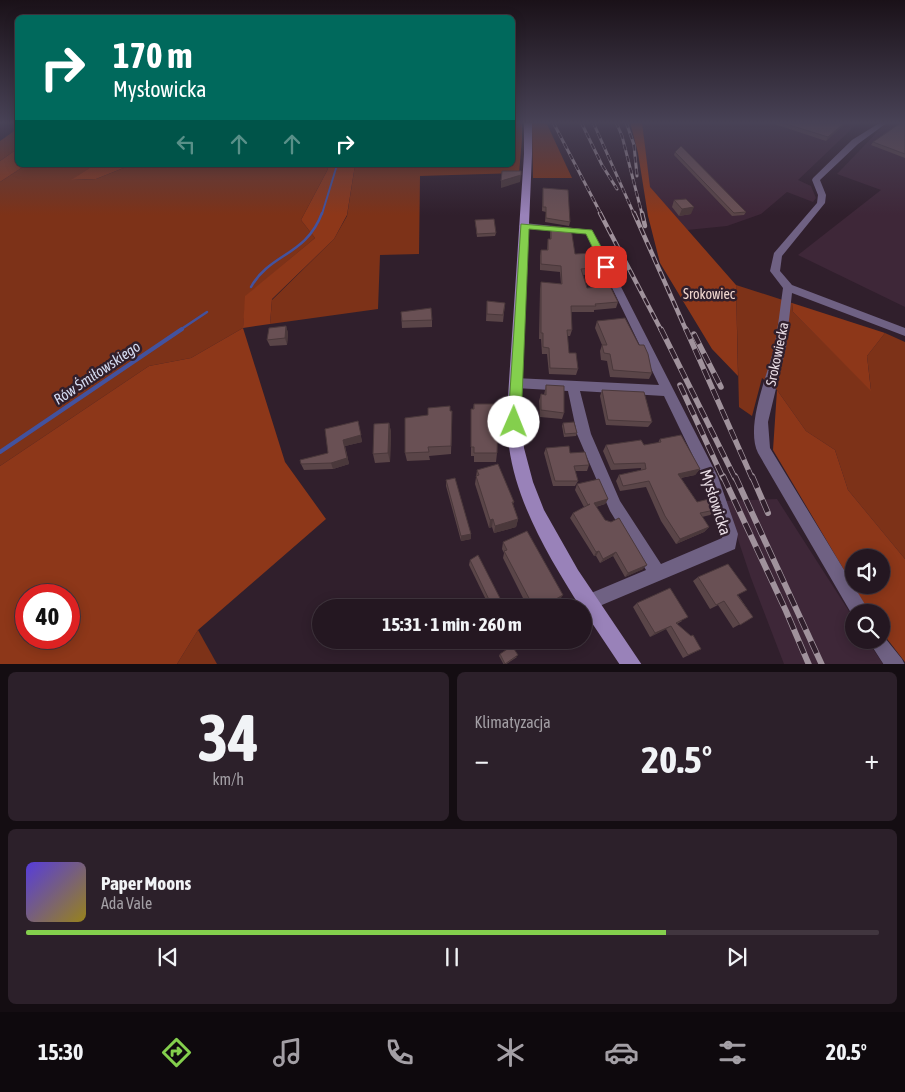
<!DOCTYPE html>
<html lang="pl">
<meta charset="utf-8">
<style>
:root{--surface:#241721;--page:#2c202a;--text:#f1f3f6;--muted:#a39fa5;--line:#41363f;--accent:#84cf4d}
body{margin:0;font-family:"Asap Condensed",sans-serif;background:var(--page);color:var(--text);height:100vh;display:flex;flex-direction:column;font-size:19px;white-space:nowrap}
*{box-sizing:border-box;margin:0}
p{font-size:16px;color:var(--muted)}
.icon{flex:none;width:28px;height:28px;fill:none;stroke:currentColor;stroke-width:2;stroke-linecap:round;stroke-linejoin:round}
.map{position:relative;height:664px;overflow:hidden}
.drawer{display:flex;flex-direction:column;gap:8px;padding:8px;background:#140d12;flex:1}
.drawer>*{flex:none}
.hud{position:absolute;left:15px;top:15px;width:500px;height:152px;border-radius:8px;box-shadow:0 2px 12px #0003,0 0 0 1px var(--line);background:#00695c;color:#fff;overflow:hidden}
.controls{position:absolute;left:845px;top:549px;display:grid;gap:10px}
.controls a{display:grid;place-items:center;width:45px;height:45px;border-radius:50%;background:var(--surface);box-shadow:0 2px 12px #0003,0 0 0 1px var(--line);font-size:25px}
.speed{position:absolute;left:15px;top:584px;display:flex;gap:10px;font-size:25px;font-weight:700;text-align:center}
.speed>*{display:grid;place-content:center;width:65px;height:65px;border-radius:50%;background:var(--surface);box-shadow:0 2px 12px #0003,0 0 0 1px var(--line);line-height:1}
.speed .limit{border:8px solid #d22;background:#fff;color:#111}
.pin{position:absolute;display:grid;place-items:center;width:42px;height:42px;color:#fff;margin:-21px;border-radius:10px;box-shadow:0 2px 8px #0006}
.me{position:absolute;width:55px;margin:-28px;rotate:1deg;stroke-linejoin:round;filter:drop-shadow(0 0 4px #0008)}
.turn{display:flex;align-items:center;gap:18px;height:105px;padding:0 15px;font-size:22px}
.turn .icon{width:65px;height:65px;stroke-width:2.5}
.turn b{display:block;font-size:35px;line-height:42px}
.lanes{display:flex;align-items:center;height:48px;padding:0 15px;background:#0003;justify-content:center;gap:25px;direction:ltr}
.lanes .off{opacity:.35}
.big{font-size:38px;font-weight:700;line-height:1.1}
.drawer .widget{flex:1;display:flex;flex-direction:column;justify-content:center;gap:8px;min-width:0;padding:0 18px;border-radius:8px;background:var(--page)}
.drawer .dial{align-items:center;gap:0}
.dial b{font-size:65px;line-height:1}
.song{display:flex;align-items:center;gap:15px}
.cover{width:60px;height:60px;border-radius:8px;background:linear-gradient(135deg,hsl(250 70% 55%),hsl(50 70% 35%))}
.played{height:5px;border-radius:2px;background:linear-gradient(90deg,var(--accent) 75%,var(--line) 75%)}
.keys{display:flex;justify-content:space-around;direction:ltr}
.heat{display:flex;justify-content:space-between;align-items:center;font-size:28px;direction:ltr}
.drawer .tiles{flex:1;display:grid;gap:8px;grid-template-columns:1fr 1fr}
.widget:last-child{grid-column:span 2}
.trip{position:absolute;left:312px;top:599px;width:280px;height:50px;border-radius:25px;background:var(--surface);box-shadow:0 2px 12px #0003,0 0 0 1px var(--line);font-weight:700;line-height:50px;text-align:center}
.tab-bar{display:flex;height:80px;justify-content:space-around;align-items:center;background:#0e090d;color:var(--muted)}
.tab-bar .icon{width:35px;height:35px}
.tab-bar .current{color:var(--accent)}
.tab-bar b{font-size:22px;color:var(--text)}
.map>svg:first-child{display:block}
</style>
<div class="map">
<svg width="905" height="665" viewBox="0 0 905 665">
<rect width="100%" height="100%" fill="#301f2c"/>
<g fill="#3e2738">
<path d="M642,122H859L798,180L811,186L816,198L813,202L787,192L761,214L727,226L687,230L649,187Z"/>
<path d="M887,122H905V307L798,255L881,190L837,174Z"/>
<path d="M777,499L854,619V640H867L883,664H784L751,578L725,501Z"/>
</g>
<g fill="#7d3218">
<path d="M513,122H522V139L519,173L420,176L419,254L380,255L378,309L270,324L272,300L334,239L347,216L355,165H512Z"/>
<path d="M532,122H546L572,178H533Z"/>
<path d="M17,129V149L0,161V141Z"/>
<path d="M26,165H94L72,180L96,179L131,165H326L328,169L301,220L315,238L246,296L243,328L191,358L149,366L0,466V182Z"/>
<path d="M736,285L792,303L793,312L871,390L867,356L885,333L905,342V559L848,490L835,450L806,431L777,390L762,378L752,416L739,407Z"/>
<path d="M198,630L217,664H177Z"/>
</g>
<g fill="#8d3719" fill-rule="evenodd">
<path d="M630,122H642L650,187L736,285L738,376L712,349L660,263L648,216L638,153Z"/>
<path d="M17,149L18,165H26L0,182V161Z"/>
<path d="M94,165H131L96,179L71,180Z"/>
<path d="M326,165H355L347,215L334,239L272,299L270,324L243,328L285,462L326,519L198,630L177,664H0V466L149,366L191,358L243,328L245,296L315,238L301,220L328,169ZM26,595H69V638H26Z"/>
<path d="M792,303L885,333L867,356L871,391L793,312Z"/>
<path d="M777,390L806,431L835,450L848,490L905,559V662L881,631V612H869L773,450ZM854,558H881V585H854Z"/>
</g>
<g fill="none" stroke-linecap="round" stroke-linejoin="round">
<path stroke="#43529e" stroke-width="2" d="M322,214L337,165"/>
<g stroke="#43529e" stroke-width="2.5">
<path d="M251,287C270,253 306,256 322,213"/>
<path d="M180,330L207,312"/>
</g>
<path stroke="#43529e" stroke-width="4" d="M0,452L182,329"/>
<g fill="#6f6183" fill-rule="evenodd">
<path d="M881,122H888L858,144L820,180L826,195L825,203L782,256L780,271L792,285L905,328V336L792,293L786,347L768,422L770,448L866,606L868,612H854V618L758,453C745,426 767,377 774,348C778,329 780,308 783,288L770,271L774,253L817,203L818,195L812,180L813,178L852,140Z"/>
<path d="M524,223L592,230L718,477L738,534L735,549L590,610L584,608L582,602L584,596L646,570L610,511L577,434L568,391L515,388L511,387L509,383L511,379L515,378L659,385L586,234L521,228L519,226ZM580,391L664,396L706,483L722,534V538L661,564L620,501L591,434Z"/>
<path d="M881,633L902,659L905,665H884L868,640H881Z"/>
</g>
<path fill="#9982b9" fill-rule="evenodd" d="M524,122H532V154L521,412L524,448L533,482L544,510L578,570L642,665H620L584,611V608H581C550,559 517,505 509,447C508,435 508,423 507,412L524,154Z"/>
<g stroke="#a0929c" stroke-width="3">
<g id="rail-far3">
<path d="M553,122L601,214"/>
<path d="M581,122L602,165L617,189"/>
<path d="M593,122L634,214"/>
<path d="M616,122L622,136L642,214"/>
<path d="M626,122L634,145L637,176"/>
</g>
</g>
<g stroke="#a0929c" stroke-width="4.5">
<g id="rail-far2">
<path d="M600,213L661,330"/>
<path d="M634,213L686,330"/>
<path d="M642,213L645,226"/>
</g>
</g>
<g stroke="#a0929c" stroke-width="5.5">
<g id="rail-far1">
<path d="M661,329L735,478"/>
<path d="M686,329L752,478"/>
<path d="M694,334L721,387"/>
<path d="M680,385L723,478"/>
</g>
</g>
<g stroke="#a0929c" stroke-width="6">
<g id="rail">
<path d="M723,476L786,611L809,665"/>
<path d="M735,476L822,665"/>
<path d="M752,476L768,513"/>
</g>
</g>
<use href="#rail-far3" stroke="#301f2c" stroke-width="2" stroke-dasharray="6" stroke-linecap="butt"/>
<use href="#rail-far2" stroke="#301f2c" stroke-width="2.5" stroke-dasharray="8" stroke-linecap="butt"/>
<use href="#rail-far1" stroke="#301f2c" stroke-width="4" stroke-dasharray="11" stroke-linecap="butt"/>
<use href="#rail" stroke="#301f2c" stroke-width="4.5" stroke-dasharray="13" stroke-linecap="butt"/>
</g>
<g fill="#5a4548">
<path d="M768,122H847L826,141Z"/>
<path d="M905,122V158L871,145L873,142Z"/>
<path d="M675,152L746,212L744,215L732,216L674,155Z"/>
<path d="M543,188L570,222L569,226L545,222L546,212L542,211Z"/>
<path d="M674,200L691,214L679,216L672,207Z"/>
<path d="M475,220L496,233L495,236L477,237Z"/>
<path d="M551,226L575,254L601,267L599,274L583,275L587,288L618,302L616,308L594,310V312H571L572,330L570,336H567L569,353L578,369L576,375L549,374L547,354H542L541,339H539L540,289L541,282L561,284L560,272L540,270V256L541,250H547L548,239H550V233Z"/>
<path d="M487,301L505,303L503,322L486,321Z"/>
<path d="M401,312L432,320V327L402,328Z"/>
<path d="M597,321L652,373L649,379L610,377L607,361L601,360L600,351L602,345L595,328Z"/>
<path d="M286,326L288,333L287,345L270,346L267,340Z"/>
<path d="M546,385L564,413L562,419L540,417L539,401L541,394L544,395Z"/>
<path d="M602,390L652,422L648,427L606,425L600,396Z"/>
<path d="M474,404L497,453L496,462H474V456H471V409H473Z"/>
<path d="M450,411L452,420L451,454L429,456L430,460L407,461L405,453L428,415Z"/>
<path d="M358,421L362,442L345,446L349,464L333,469L304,470L301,464L328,453Z"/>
<path d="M389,423L391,432L390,462L375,463L373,454Z"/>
<path d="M563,423L577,433L576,436L564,437L562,426Z"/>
<path d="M660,439L700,469L695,475L681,478L697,502L715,510L710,515L702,517L709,527L704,532L676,544L661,521L646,487L620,491L616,481L619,475L641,470V468L611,470L603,451L606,445H644L658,443Z"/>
<path d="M546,448L570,453L589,465L587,471H575L578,481L575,486H553L544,453Z"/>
<path d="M477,470L514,502L513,504L518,519L516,527L494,533L492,527L489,528L475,484Z"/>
<path d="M446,480L471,534V539L461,541L446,486Z"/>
<path d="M577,484L608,499L605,504L596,507L605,520L643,569L625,577L613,556L600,563L596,556H594L570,518L573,513L584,507L575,490Z"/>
<path d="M503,542L559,601L547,608H531V607L528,608L503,558L504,553L502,549Z"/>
<path d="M470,560L505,608H490L469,565Z"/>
<path d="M698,577L738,595L753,617L733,628L718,605L710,609L693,581Z"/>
<path d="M637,603L682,621L677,624L701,649L683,658L666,629L650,637L633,607Z"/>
<path d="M500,654L517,657L505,665H504L499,656Z"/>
</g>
<g fill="#4a383b">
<path d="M845,122H847L826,141L828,137Z"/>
<path d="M521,175L520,182L501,188V181Z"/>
<path d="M694,207L691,214L679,216L682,209Z"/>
<path d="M286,326L288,333L287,345L285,338Z"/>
<path d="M358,421L362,442L345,446L349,464L333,469L331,463L343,440Z"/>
<path d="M389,423L391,432L390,462L388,453Z"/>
<path d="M700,469L695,475L674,479L678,474Z"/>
<path d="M608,499L605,504L591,508L594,503Z"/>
<path d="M493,519L492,527L489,528L490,520Z"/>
<path d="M518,519L516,527L494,533L495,526Z"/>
<path d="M709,527L704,532L676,544L680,539Z"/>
<path d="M471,534V539L461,541V536Z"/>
<path d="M599,551L596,556H594L596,552Z"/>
<path d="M616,552L613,556L600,563L603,559Z"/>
<path d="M647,565L643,569L625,577L628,573Z"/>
<path d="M563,595L559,601L547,608H540Z"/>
<path d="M534,601L531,607L528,608L531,602Z"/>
<path d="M671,626L666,629L650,637L655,633Z"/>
</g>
<g fill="#695054" stroke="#4a383b">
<path d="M780,122H845L828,137Z"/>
<path d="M902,122H905V154L873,142Z"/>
<path d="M681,146L746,212L734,213L675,152Z"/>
<path d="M502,171H521V175L501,181Z"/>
<path d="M543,188L568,190L570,222L546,218V207H543Z"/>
<path d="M686,199L694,207L682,209L674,200Z"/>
<path d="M494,219L496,233L477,234L475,220Z"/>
<path d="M551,226L571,228L575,254L594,253L601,267L581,269L587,288L610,286L618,302L595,304L596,306H571L572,330H567L569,353H576L578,369L550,368L549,348L543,347V333H541V282L562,284L561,266L541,264V250H548V239H551Z"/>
<path d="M487,301L505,303L503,315L487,314Z"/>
<path d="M431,308L432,320L402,321L401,312Z"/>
<path d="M625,318L639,345H644L648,354L652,373L613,370L610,354L604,353L602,345H607L597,321Z"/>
<path d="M286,326L285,338L267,340L269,328Z"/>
<path d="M546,385L564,386V413L541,410V394L546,395Z"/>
<path d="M602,390L644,392L652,422L608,420Z"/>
<path d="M474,404H495L496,417L498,418L497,453H474V447H471V409H474Z"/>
<path d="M450,406V411H452L451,446L428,447L429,452L405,453V418L428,415V408Z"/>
<path d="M358,421L361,435L343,440L347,458L331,463L301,464L300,460L328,453L325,429Z"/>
<path d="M574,422L577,433L565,434L563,423Z"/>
<path d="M389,423L388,453L373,454L374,424Z"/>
<path d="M681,435L700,469L678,474L697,502L709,499L715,510L700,513L709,527L680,539L665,516L649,481L623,486L619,475L646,469L645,463L614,464L606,445L641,440L644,445L661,442L660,439Z"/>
<path d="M569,446L570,453L585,452L589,465L574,466L578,481H555L546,448Z"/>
<path d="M498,464L514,502H512L518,519L495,526L493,519L490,520L476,476L479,475L477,470Z"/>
<path d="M455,478L471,534L461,536L446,480Z"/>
<path d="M599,479L608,499L594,503L605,520L611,522L619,518L647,565L628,573L616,552L603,559L599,551L596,552L573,513L590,504L588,505L577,484Z"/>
<path d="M527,531L563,595L540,608H537L534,601L531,602L504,551L507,550L503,542Z"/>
<path d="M478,555L505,608H493L470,560Z"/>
<path d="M728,564L747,590L737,595L753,617L740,625L724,601L716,605L698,577Z"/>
<path d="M670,588L688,617L676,623L691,636L693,635L701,649L688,655L671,626L655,633L637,603Z"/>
<path d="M512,646L518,655L505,664L500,654Z"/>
</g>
<linearGradient id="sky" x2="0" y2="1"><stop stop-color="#1a1118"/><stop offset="0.57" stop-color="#484256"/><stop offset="1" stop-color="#484256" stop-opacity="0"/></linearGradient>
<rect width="905" height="215" fill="url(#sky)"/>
<path fill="#84cf4d" stroke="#568732" d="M521,224L592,230L612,267L610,269H603L586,234L529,229L521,422L519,426L514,428L509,426L508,422Z"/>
<g text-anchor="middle" stroke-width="5" stroke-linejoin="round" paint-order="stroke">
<g font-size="14" fill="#f2d8d0" stroke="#301f2c">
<text x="709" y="299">Srokowiec</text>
</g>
<g font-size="14" fill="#e9dde5" stroke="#301f2c">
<text transform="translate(777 354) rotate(-78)" y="5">Srokowiecka</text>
</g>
<g font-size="15" font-style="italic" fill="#d5dbf1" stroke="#301f2c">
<text transform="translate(97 373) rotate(-34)" y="5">Rów Śmiłowskiego</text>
</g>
<g font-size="16" fill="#e9dde5" stroke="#301f2c">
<text transform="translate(716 502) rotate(72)" y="6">Mysłowicka</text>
</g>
</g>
</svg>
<div class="controls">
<a><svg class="icon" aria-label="sound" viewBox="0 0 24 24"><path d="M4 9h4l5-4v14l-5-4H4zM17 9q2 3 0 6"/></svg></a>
<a><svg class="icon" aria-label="search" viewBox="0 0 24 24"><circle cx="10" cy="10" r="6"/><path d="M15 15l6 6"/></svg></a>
</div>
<div class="speed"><div class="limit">40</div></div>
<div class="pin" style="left:606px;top:267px;background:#d93025"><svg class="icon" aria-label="arrive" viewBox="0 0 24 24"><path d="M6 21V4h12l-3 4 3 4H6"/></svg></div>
<svg class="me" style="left:514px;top:422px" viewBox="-20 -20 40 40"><circle r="19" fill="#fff"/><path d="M0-13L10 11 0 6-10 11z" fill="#84cf4d"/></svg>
<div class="trip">15:31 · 1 min · 260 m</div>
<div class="hud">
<div class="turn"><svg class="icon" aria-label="right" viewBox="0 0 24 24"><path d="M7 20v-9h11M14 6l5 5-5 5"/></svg><div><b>170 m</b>Mysłowicka</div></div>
<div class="lanes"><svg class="icon off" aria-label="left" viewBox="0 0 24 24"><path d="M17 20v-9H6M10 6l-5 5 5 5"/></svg><svg class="icon off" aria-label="ahead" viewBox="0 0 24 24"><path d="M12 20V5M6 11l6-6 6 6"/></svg><svg class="icon off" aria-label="ahead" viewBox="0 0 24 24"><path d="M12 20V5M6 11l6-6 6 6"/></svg><svg class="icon" aria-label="right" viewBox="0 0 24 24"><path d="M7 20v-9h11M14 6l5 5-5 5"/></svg></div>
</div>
</div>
<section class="drawer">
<div class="tiles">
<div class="widget dial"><b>34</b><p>km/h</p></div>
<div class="widget"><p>Klimatyzacja</p>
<div class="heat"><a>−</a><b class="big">20.5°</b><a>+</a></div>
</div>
<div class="widget">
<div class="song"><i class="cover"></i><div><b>Paper Moons</b><p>Ada Vale</p></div></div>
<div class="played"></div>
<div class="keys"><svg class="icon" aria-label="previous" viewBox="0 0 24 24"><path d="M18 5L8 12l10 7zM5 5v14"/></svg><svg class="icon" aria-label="pause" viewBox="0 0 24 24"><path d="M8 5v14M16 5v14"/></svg><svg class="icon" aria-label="next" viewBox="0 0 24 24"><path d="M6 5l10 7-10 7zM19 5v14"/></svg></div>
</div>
</div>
</section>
<nav class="tab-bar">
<b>15:30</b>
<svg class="icon current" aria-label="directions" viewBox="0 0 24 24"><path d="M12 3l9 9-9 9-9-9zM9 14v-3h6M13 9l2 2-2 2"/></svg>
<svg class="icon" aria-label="music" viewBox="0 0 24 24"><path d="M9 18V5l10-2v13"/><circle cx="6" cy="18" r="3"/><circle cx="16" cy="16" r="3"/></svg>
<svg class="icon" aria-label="phone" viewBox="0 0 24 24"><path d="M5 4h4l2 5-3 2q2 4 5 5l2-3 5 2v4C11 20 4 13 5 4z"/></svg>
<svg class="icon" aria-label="climate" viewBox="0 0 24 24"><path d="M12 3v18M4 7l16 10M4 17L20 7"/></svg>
<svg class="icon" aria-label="car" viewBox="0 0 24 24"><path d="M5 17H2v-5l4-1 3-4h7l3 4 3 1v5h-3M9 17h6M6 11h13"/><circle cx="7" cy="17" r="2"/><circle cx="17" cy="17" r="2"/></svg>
<svg class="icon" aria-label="filters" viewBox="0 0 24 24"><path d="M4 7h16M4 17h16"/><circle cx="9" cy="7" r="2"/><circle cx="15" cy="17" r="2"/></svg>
<b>20.5°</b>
</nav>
